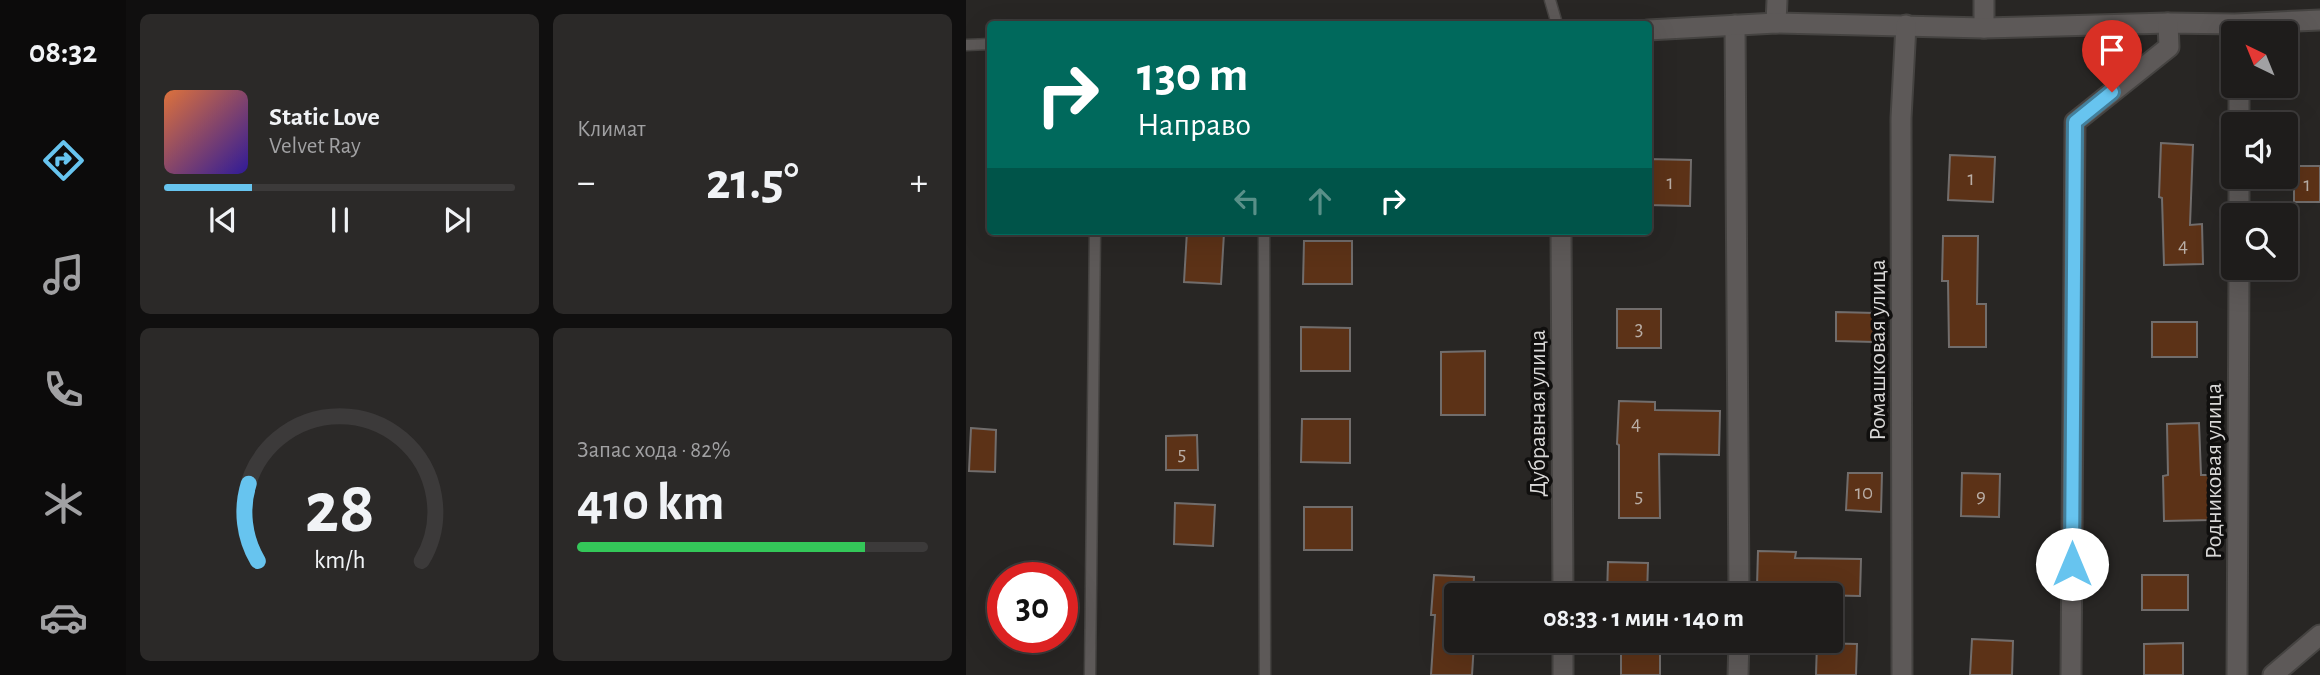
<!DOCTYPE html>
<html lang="ru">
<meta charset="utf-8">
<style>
:root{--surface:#1e1c1b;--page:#2b2928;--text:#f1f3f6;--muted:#a1a1a3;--line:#3c3a3a;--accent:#67c4ef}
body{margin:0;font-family:"Alegreya Sans",sans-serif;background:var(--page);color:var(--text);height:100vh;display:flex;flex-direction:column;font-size:26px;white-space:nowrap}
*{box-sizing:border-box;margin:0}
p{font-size:23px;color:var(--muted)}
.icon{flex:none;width:38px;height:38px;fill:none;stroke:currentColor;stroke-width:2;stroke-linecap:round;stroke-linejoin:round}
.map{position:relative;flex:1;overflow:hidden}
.sheet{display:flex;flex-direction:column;gap:14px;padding:14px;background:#100f0f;width:840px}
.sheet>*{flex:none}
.top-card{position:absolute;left:21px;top:21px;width:665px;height:214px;border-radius:7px;box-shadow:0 7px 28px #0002,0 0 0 2px var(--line);background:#00695c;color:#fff;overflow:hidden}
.needle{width:46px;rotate:317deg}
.buttons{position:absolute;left:1255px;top:21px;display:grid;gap:14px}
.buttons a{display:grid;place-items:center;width:77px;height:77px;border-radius:7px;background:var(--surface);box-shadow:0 7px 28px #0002,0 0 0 2px var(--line);font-size:35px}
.speed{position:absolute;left:21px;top:562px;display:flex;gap:14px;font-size:35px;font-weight:700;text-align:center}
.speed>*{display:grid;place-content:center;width:91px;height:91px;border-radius:50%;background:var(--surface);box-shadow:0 7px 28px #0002,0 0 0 2px var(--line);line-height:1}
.speed .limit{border:10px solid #d22;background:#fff;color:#111}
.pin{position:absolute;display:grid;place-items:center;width:60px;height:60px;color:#fff;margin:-72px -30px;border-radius:50% 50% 50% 0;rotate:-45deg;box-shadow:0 0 7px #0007}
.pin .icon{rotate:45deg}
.me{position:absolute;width:77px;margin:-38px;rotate:0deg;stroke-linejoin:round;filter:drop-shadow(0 0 5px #0008)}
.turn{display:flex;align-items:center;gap:24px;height:147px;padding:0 35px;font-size:32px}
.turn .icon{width:91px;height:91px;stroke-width:2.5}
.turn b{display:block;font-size:49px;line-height:60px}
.lanes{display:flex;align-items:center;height:66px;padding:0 35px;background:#0003;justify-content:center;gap:35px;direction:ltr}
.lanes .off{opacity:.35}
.big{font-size:52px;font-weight:600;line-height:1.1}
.sheet .card{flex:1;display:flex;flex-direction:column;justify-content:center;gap:10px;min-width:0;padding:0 24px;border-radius:10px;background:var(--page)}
.sheet .dial{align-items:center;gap:0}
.dial svg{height:182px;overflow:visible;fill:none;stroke:var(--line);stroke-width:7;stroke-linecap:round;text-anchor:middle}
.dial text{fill:var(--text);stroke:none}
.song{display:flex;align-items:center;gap:21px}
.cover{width:84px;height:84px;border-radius:10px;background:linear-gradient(135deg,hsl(20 70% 55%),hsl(250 70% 35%))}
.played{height:7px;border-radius:4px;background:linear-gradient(90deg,var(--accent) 25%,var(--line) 25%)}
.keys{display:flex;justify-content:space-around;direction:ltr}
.heat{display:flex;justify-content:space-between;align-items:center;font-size:38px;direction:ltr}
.charge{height:10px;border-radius:5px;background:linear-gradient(90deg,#34c759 82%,var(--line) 0)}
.sheet .tiles{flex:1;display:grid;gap:14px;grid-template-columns:repeat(2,1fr)}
.trip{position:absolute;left:478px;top:583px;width:399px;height:70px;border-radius:7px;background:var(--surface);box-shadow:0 7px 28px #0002,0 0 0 2px var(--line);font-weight:600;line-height:70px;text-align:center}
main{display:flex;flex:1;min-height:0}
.menu{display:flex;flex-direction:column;width:126px;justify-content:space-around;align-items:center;background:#0c0b0b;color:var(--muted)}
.menu .icon{width:49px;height:49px}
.menu .selected{color:var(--accent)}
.menu b{font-size:32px;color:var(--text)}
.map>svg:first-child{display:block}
</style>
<main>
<nav class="menu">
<b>08:32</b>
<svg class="icon selected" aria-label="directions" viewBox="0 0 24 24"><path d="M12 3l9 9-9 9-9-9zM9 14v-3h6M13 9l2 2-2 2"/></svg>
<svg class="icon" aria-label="music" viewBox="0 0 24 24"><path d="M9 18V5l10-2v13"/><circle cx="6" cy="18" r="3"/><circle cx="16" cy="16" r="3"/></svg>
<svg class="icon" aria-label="phone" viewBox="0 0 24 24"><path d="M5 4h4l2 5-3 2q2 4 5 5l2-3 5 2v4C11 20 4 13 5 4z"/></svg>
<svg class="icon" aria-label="climate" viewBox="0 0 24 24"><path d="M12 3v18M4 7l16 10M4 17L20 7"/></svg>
<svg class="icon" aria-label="car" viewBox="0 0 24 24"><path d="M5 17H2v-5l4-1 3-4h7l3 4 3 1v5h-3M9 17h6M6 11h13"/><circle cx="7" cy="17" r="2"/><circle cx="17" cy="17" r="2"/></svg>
</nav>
<section class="sheet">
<div class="tiles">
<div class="card">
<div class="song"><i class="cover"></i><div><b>Static Love</b><p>Velvet Ray</p></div></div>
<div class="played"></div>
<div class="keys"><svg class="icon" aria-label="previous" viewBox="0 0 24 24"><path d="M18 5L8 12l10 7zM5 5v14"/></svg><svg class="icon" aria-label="pause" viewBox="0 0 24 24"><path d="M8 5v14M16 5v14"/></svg><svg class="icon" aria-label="next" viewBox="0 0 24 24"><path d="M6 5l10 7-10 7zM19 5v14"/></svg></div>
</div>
<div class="card"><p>Климат</p>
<div class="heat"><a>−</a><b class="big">21.5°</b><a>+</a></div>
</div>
<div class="card dial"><svg viewBox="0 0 100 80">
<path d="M14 69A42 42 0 1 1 86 69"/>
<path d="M14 69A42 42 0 0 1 10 35" stroke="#67c4ef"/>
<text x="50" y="56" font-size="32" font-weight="700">28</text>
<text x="50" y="72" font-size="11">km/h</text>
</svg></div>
<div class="card"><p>Запас хода · 82%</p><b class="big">410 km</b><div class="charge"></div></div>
</div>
</section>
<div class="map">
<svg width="1354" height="675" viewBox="0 0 1354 675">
<rect width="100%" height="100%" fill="#282624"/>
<g fill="#5c3217" stroke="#716d6c" stroke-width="2">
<path d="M1195,143L1227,145L1224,225L1236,224L1237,264L1198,265L1196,198L1193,197Z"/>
<path d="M984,155L1029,157L1027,202L982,200Z"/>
<path d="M682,159L725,160L724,206L682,205Z"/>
<rect x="1328" y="166" width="26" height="36"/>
<path d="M221,231L258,233L255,284L218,282Z"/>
<path d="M977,236H1012L1011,304H1020V347H983L982,281H976Z"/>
<path d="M338,241H386V284H337Z"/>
<rect x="651" y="309" width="44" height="39"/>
<path d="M870,312L909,313L908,342L870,341Z"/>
<rect x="1186" y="322" width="45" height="35"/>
<path d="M335,327L384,328V371H335Z"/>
<path d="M519,351V415H475V352Z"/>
<path d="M653,401L689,402V410L754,411L753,455L693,454L694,518H653V445L651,444Z"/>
<path d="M336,419H384V463L335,462Z"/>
<path d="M1233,423L1235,475H1243L1244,520L1198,521L1197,476L1202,475L1201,424Z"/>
<path d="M5,428L30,430L29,472L3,471Z"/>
<path d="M231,435L232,470H200V436Z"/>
<path d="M882,473H916L915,512L880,510Z"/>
<path d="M996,473L1034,474L1033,517L995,516Z"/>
<path d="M209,503L249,505L247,546L208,544Z"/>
<rect x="338" y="507" width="48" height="43"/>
<path d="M792,551L830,552L829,558L895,559L894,596L848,595V588L791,586Z"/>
<path d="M642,562L682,563L681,595H641Z"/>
<path d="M468,575L508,577L507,595H490V642L508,643L506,675H465L469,615H465Z"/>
<rect x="1176" y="575" width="46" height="35"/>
<path d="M1006,639L1047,641L1046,675H1004Z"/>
<path d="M851,643L891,644L890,675H850Z"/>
<path d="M1217,643V675H1178V644Z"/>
<path d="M655,652L694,653V675H655Z"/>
</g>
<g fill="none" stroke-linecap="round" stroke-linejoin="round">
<g stroke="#454341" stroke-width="13">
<g id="lane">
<path d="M584,0L591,24"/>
<path d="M0,45L24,44"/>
<path d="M298,231L299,675"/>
<path d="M124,675L129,231"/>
</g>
</g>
<g stroke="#454341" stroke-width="23">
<g id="street">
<path d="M810,23L811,0"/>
<path d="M769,25L773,595"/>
<path d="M1018,28V0"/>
<path d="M682,30L810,23L1018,28L1202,23L1269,24L1354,20"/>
<path d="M1273,124V86"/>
<path d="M1273,215V177"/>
<path d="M595,231L597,595"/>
<path d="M597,640V675"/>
<path d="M772,675L773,640"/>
<path d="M936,675L935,118L940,25"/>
<path d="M1105,675L1109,122L1203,47L1202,23"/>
<path d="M1271,675L1273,268"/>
<path d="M1307,675L1354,635"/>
</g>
</g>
<use href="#lane" stroke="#5d5958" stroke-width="10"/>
<use href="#street" stroke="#5d5958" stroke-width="19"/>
</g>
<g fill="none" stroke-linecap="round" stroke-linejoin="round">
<g stroke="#437f9b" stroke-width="18">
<path id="route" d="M1106,564L1109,122L1146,92"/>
</g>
<use href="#route" stroke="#67c4ef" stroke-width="12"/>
</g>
<g text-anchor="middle" stroke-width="7" stroke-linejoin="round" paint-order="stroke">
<g font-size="21" fill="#b9aea6">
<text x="1005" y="185">1</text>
<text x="704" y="189">1</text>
<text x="1341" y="191">1</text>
<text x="1217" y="252">4</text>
<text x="673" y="335">3</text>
<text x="670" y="430">4</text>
<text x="216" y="460">5</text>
<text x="898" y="499">10</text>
<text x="673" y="502">5</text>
<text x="1015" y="502">9</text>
</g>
<g font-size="24" fill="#d8d7d6" stroke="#100f0e">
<text transform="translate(911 350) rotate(-90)" y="8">Ромашковая улица</text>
<text transform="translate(571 413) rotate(-90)" y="8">Дубравная улица</text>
<text transform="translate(1247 471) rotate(-90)" y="8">Родниковая улица</text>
</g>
</g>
</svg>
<div class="buttons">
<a><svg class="needle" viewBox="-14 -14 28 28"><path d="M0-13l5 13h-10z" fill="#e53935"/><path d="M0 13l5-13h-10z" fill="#a1a1a3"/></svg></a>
<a><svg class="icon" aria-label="sound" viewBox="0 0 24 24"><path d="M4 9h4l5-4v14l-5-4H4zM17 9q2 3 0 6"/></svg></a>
<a><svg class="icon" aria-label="search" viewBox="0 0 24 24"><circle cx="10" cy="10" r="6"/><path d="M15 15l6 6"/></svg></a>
</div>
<div class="speed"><div class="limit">30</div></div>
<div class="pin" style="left:1146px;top:92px;background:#d93025"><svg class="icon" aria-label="arrive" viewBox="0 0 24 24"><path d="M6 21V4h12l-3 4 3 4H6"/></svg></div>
<svg class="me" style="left:1106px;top:564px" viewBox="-20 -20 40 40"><circle r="19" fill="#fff"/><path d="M0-13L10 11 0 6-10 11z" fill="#67c4ef"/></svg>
<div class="trip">08:33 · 1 мин · 140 m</div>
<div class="top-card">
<div class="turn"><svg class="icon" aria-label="right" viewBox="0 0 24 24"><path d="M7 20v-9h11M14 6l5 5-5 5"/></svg><div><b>130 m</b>Направо</div></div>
<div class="lanes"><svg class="icon off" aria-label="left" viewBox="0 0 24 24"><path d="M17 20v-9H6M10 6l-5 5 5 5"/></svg><svg class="icon off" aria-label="ahead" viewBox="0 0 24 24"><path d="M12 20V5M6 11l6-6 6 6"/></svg><svg class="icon" aria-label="right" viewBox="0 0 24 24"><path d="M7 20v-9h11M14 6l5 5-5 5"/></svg></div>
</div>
</div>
</main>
